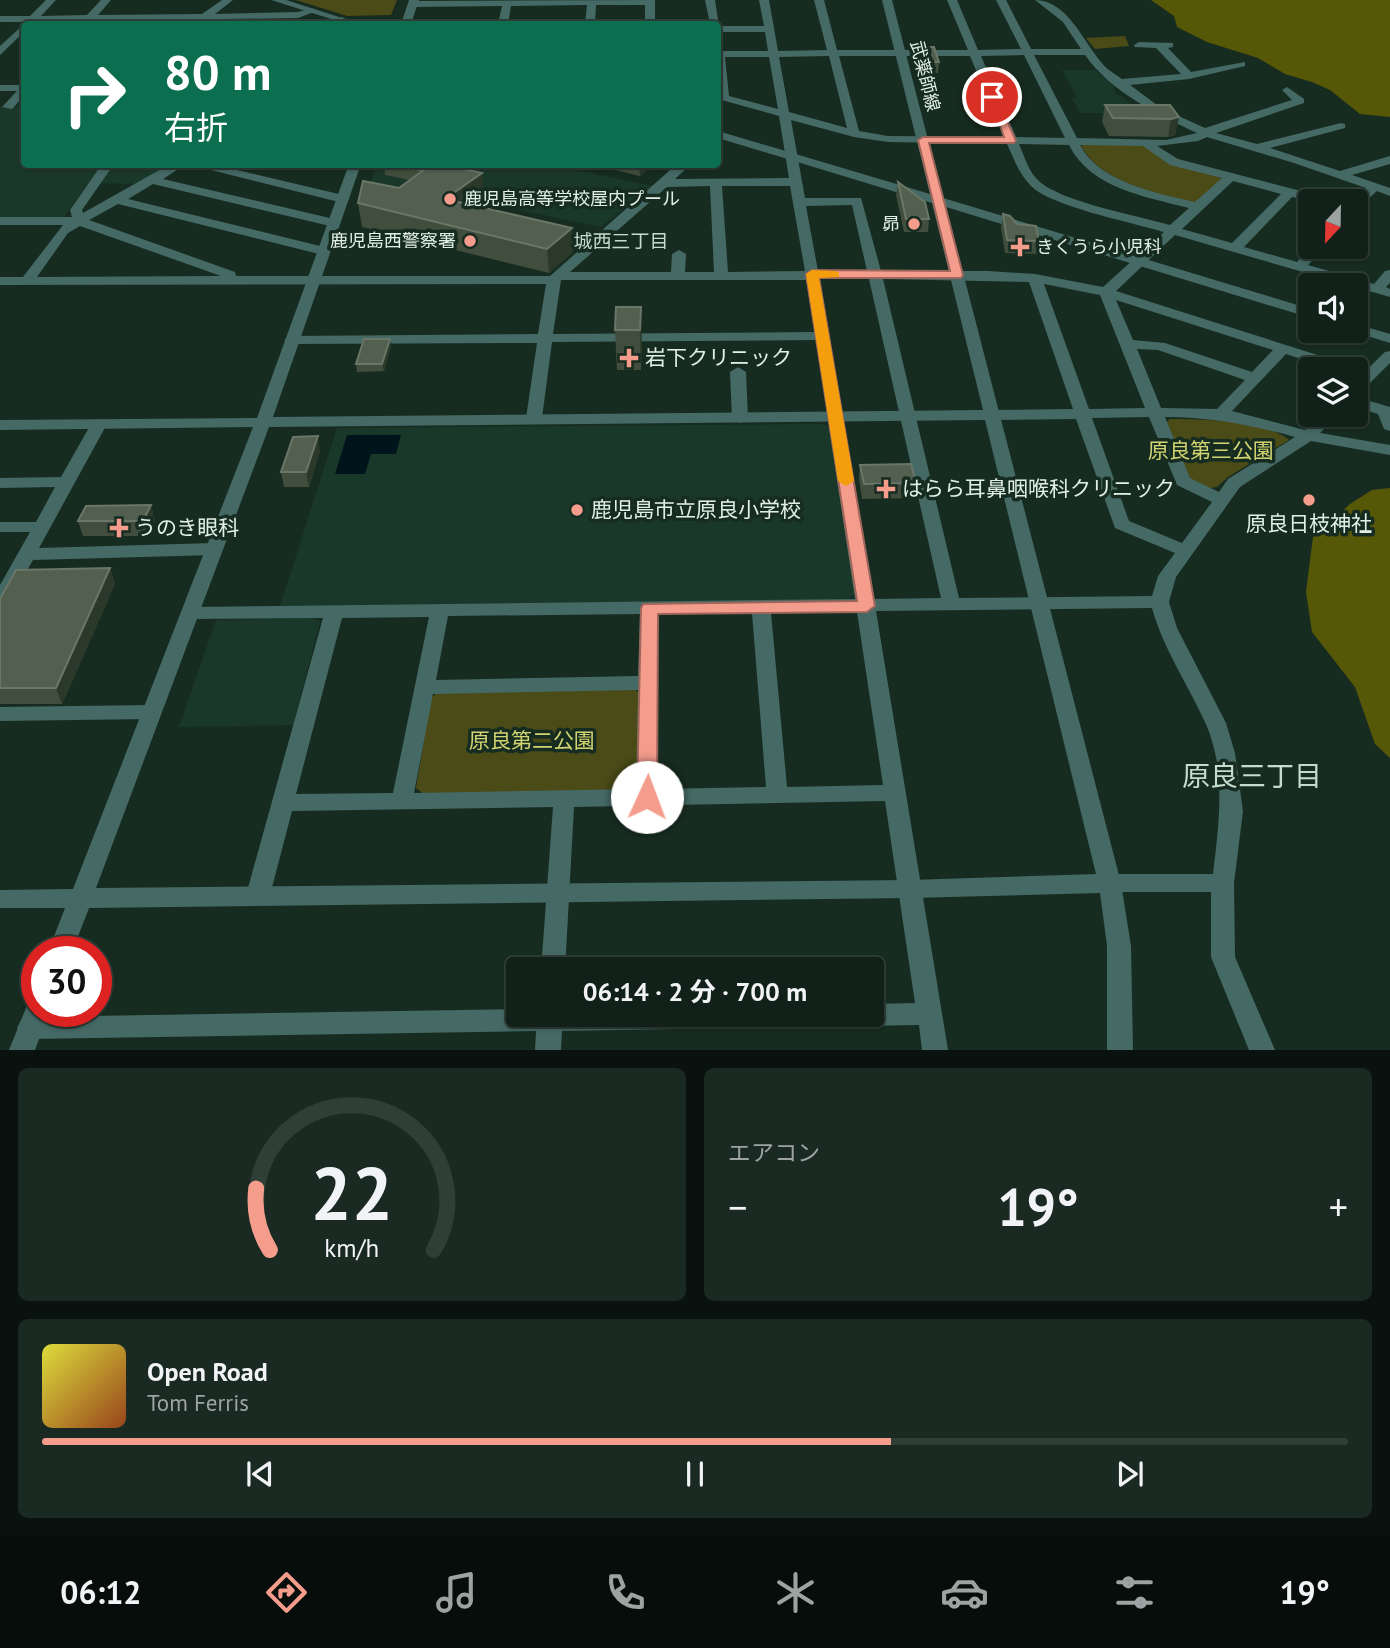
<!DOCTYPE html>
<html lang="ja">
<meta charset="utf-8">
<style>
:root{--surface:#112119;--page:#1a2922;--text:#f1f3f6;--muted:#9ca3a2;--line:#303e38;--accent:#f49d8c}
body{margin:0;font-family:"PT Sans","Noto Sans JP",sans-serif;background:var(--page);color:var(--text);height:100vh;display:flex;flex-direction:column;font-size:26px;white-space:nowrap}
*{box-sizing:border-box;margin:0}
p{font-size:23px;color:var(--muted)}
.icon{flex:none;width:38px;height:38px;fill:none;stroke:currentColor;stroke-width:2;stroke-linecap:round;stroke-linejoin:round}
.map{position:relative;height:1050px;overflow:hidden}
.drawer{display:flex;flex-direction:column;gap:18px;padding:18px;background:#09120e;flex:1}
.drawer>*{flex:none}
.guide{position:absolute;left:21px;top:21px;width:700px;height:147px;border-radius:7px;box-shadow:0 2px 5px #0004,0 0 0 2px var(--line);background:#0b6e4f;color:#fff;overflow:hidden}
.needle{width:46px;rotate:202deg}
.tools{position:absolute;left:1298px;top:189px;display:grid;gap:14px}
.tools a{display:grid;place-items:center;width:70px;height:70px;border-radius:7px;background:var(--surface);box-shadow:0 2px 5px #0004,0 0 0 2px var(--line);font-size:35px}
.speed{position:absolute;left:21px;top:936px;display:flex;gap:14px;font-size:35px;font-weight:700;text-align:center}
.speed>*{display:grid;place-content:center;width:91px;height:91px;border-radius:50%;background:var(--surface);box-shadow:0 2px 5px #0004,0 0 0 2px var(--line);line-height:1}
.speed .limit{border:10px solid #d22;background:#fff;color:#111}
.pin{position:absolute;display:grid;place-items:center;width:60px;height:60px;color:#fff;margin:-30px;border:4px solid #fff;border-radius:50%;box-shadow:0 2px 7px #0007}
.me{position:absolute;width:77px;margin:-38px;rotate:2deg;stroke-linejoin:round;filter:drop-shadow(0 0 5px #0008)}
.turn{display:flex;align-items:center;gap:24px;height:147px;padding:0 28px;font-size:32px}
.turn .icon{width:91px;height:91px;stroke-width:2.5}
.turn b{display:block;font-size:49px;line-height:60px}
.big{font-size:52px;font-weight:700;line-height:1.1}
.drawer .card{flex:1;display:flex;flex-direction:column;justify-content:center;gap:10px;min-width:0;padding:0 24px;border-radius:10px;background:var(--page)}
.drawer .dial{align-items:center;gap:0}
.dial svg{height:182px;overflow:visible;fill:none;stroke:var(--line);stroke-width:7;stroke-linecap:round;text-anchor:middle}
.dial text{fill:var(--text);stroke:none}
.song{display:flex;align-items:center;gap:21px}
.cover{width:84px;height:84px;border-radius:10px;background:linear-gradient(135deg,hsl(60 70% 55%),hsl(20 70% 35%))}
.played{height:7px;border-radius:4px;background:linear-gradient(90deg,var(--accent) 65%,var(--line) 65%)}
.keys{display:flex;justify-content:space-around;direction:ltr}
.heat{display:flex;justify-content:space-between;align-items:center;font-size:38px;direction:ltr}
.drawer .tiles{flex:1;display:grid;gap:18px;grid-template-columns:1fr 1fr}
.card:last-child{grid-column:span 2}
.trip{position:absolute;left:506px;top:957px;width:378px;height:70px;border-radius:7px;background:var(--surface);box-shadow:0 2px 5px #0004,0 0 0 2px var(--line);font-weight:700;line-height:70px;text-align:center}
.tab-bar{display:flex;height:112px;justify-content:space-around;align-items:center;background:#070d0a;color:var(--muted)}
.tab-bar .icon{width:49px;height:49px}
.tab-bar .selected{color:var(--accent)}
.tab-bar b{font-size:32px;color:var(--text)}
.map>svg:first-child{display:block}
</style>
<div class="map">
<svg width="1390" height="1050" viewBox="0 0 1390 1050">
<rect width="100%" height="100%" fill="#172c21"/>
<g fill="#1a382a">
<path d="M1062,70H1095L1115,87L1113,89L1116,93L1145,113H1080L1072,98L1077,97Z"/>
<path d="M0,106H24V164L173,165L138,184L88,183L63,218H0Z"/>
<path d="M376,165H552L652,186L601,227L485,203L456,222L366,201Z"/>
<path d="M822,424L830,427L856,592L849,600L280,606L337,428Z"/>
<path d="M311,618L320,621L293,725L179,727L216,620Z"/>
</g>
<g fill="#4a4b17">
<path d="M296,0H397L391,15L347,16Z"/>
<path d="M1125,36L1129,46L1095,49L1086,38Z"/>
<path d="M1083,145H1141L1223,179L1197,202H1190C1153,192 1102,183 1081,146Z"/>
<path d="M1170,419C1202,419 1264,420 1289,440L1228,477L1217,487L1210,488L1189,478L1166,423Z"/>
<path d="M630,688L642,693L640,783L633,791L424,794L416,788L431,698L440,690Z"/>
</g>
<g fill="#575708">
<path d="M1151,0H1390V117L1360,114L1330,90L1312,82L1285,74L1258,58L1207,42L1177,27L1174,16Z"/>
<path d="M1390,488V758L1375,744L1355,687L1312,632L1306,592L1313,537L1350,504L1372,490Z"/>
</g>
<path fill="#00151b" d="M347,435H401L396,454H371L365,474H335Z"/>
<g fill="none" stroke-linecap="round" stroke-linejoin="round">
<g fill="#456965" fill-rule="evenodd">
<path d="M46,0H56L41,16L87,15L101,0H111L98,15L202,14L222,0H233L215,14L298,12L312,8L317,11L298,18L92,21L89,24H81V21L35,22L31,24L24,22H0V16H30Z"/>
<path d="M655,0V24H645V5H596L595,24H585L587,5L511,6L508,24H498L502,6L413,7L408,4L413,1Z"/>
<path d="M705,0H715L719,26H764L759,0H769L778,51L827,50L814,0H824L837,50H968L947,0H957L978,50L1021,49L996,0H1006L1031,49H1081L1063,22L1035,0C1067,0 1083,41 1101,62C1106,69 1115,74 1122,79L1181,74L1156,48L1135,47L1134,45L1139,42L1173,43V47L1168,48L1191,72L1245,62V66L1189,79L1130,85L1161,108L1205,128L1292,100L1282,90L1287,87L1304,99V103L1216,133L1257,144L1341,123L1345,124V128L1270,148L1340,171L1390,156V164L1352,175L1390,188V196L1377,191L1356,210V201H1354L1366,188L1294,163L1207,137L1198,141L1157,146L1178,159L1328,198L1330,201H1311L1292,197L1244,247L1297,262L1311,247H1324L1308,265L1374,284L1385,271L1390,270V283L1386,287L1390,289V297L1175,235L1116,291L1352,366L1354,369H1332L1286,354L1232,411L1305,430L1321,415H1338L1320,433L1390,445V455L1311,441L1240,487L1176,577L1169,602L1177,628L1226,723L1235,753L1243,811L1234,883L1235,957L1275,1050H1249L1211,957V892H1110L1102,890L1099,883L1102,876L1110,874H1213C1219,823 1227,768 1204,720C1187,683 1163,648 1152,608L876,611L948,1050H922L919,1025L562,1031L561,1050H535L536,1031L30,1039L21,1036L17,1028L21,1020L30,1017L518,1009V1015H872V1004L915,1003L885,801L574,807L565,970H541L553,807L292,811L270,895L266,902L258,904L250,902L246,895L323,618L191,619L184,617L182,613L184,609L191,607L855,599L816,340L552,342L542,418L534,423L526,418L537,343L291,344L284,340L291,336L538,334L546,284L0,285V277H23L63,225H0V217H72L70,210L102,164H114L82,210L83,213L170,164H186L163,179L334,219L340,223L334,227L153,184L128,199L328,248L330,251L323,255L118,204L89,220L235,272L236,276H550L677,164H691L675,179L789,178L779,116L718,99V51H768L765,32H718V24H710ZM1024,55L1065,138L1016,137L981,56ZM1034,55H1085C1111,92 1157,114 1197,133L1166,140L1077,138ZM829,56L847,128L789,112L779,57ZM839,56H970L1004,137L888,136L859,131ZM725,57H769L778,109L729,96ZM791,120L854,137L888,142L1007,144C1014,159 1019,174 1031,186C1050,206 1134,223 1164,232L1103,287L1035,274L988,271H881L861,198H805ZM1019,144L1069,145C1090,188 1146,197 1189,208L1170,225C1139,216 1063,202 1040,182C1029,173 1025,158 1019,144ZM1080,145L1143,146L1170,165L1222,178L1195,202C1157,193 1100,183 1080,145ZM1233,181L1281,194L1232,243L1182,229ZM710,186L714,272H685L686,254L679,250L672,254L671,272H570L667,187ZM722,186H790L805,271L728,272ZM852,205L867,271H818L806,206ZM80,226L221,276L37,277L68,233ZM820,279H869L941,598L874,599ZM883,279L1029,282L1073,409L992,410L984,415L992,420L1076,419L1115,528L1175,553L1158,576L1152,596L959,598ZM561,280H806L815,332L553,334ZM1044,284L1100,295L1145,408L1089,409ZM1116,300L1273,350L1252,372L1165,343L1133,340ZM1137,349L1158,350L1245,380L1217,409L1161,408ZM1149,417L1177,485L1212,502L1182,543L1129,521L1092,418ZM1165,417C1211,417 1251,425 1295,437L1228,479L1219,492L1190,478ZM857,612L883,785L787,787L771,613ZM752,613L766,787L658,789V614ZM640,614L638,676L436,680L448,616ZM429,617L393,793L296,794L342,618ZM638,690L636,789L414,793L433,694Z"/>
<path d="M342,17L347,20L345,22L325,24Z"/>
<path d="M24,24V32L0,55V46Z"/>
<path d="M0,85H24V96L12,109L2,107L17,91H0Z"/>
<path d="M187,164H211L347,196L349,199L343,203Z"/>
<path d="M1390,351V363L1361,392L1356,394V380L1385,352Z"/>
<path d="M738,367L746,372L748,418L740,423L732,418L730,372Z"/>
<path d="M1356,397L1390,407V431L1384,429L1378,414L1356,407Z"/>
<path d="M99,419L107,424L39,548L214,543L223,549L214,555L33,560L7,606L0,608V585L30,532H0V522H36L55,487L0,488V478L61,477L91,424Z"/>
<path d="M151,705L158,707L161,712L158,717L151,719L0,721V707Z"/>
</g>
<g fill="#456965" fill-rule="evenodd">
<path d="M271,0H286L361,24H347Z"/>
<path d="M409,0H419L411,24H401Z"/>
<path d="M882,0H892L943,198L1311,309V318L946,207L1121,883L1131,946L1133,1050H1107V946L1100,893L911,898L89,908L72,952H48L65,908H0V890L73,889L253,427L0,430V420L257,418L349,164H361L273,417L983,410L932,203L718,138V131L930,194ZM985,420L1096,874L911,880L96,888L269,427Z"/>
<path d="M1356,324L1390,334V343L1351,331H1356Z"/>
<path d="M37,1000V1012H49L35,1050H9L28,1003Z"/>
</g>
</g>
<g fill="#424e3d">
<path d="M919,47L939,62L938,73H922L917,59Z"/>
<path d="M1105,105L1179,117L1175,135L1168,137L1109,136L1102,122Z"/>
<path d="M384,164H440L482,173L484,197L472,205L572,228L573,252L549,273L362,227L358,203L399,188L410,180L385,175Z"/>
<path d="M614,164H654L640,176L615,170Z"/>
<path d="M898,182L929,219L928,232H904L896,195Z"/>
<path d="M1003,214L1039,241L1037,254L1005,253L1001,227Z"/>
<path d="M641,307V370H617L615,330Z"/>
<path d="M391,346L384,371L357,372L356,364Z"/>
<path d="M320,451L309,487H284L281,472Z"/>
<path d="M860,465L916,483L914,498L862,499L859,480Z"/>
<path d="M78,521H155L148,536H83Z"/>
<path d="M110,568L115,584L62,704H0V599Z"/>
</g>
<g fill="#2a392a">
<path d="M1179,117L1175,135L1168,137L1171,119Z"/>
<path d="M639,164H654L640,176Z"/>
<path d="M482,173L484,197L448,223L445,199Z"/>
<path d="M572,228L573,252L549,273L547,249Z"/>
<path d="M641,307L642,347L641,370L640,330Z"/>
<path d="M390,339L391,346L384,371L382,364Z"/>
<path d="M318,436L320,451L309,487L306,472Z"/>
<path d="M151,505L155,521L148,536L143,521Z"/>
<path d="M110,568L115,584L62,704L56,688Z"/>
</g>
<g fill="#535f4f" stroke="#6a7667" stroke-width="2">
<path d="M919,47H934L939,62H923Z"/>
<path d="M1105,105H1170L1179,117L1171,119L1113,118Z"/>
<path d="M394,164H429L420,170Z"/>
<path d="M432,164H440L482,173L445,199L572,228L547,249L358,203L363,181L399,188Z"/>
<path d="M898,182L925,202L929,219H906Z"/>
<path d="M1003,214L1010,216L1017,224L1036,226L1039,241L1007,240Z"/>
<path d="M616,307H641L640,330H615Z"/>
<path d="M364,339H390L382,364H356Z"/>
<path d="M318,436L306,472H281L293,437Z"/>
<path d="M911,464L916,483L864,484L860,465Z"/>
<path d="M151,505L143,521H78L86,506Z"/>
<path d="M110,568L56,688H0V599L16,570Z"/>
</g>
<path fill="#f49d8c" stroke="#9f665b" stroke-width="2" d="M989,94L997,97L1016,141L1014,143H929L963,275L961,278H819L875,606L867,612L658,614L657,797L654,802L647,805L640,802L637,797L641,608L643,604L857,601L806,274L812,270L950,271L918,140L923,137H1004Z"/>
<path fill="#f59e0b" d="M835,271L839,272V277L819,278L854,481L846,486L838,481L806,274L812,270Z"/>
<g fill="#f49d8c" stroke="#172c21" stroke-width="2.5">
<circle cx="450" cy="199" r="7"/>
<circle cx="914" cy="224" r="7"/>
<circle cx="470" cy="241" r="7"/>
<path d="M1016.5 236.5h7v7h7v7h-7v7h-7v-7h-7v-7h7z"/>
<path d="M625.5 347.5h7v7h7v7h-7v7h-7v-7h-7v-7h7z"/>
<path d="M882.5 478.5h7v7h7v7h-7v7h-7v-7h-7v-7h7z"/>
<circle cx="1309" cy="500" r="7"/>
<circle cx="577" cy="510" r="7"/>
<path d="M115.5 517.5h7v7h7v7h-7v7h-7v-7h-7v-7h7z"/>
</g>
<g text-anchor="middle" stroke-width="7" stroke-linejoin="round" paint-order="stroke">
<g font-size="18" fill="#e2efe8" stroke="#172c21">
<text transform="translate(925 76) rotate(76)" y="6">武薬師線</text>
</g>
<g font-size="18" fill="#e2efe8" stroke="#172c21" text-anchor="start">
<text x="464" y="205">鹿児島高等学校屋内プール</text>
<text x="900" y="230" text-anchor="end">昴</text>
<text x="456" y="247" text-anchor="end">鹿児島西警察署</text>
<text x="1036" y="253">きくうら小児科</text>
</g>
<g font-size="19" fill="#c2dccd" stroke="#172c21">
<text x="621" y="248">城西三丁目</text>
</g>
<g font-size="21" fill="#e2efe8" stroke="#172c21" text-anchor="start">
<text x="645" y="365">岩下クリニック</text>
<text x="902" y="496">はらら耳鼻咽喉科クリニック</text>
<text x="591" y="517">鹿児島市立原良小学校</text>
<text x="1309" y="531" text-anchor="middle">原良日枝神社</text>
<text x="135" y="535">うのき眼科</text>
</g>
<g font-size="21" fill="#d2d471" stroke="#172c21">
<text x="1211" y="458">原良第三公園</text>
<text x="532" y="748">原良第二公園</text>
</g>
<g font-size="28" fill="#c2dccd" stroke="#172c21">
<text x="1252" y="786">原良三丁目</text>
</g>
</g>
</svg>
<div class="tools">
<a><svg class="needle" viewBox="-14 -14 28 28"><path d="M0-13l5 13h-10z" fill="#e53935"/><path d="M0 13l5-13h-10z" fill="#9ca3a2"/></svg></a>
<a><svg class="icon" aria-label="sound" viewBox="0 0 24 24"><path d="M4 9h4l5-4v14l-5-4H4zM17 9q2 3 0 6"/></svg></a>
<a><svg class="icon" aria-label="layers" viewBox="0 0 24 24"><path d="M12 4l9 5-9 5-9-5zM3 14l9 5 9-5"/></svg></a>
</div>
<div class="speed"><div class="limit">30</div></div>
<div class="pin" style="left:992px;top:97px;background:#d93025"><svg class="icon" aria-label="arrive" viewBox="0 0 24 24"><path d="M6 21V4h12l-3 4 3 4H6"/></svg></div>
<svg class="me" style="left:647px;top:797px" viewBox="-20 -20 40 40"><circle r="19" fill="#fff"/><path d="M0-13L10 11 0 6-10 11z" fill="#f49d8c"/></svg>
<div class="trip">06:14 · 2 分 · 700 m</div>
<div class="guide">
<div class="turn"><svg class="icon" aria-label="right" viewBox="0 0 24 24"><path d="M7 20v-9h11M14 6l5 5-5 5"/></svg><div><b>80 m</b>右折</div></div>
</div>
</div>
<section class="drawer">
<div class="tiles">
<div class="card dial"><svg viewBox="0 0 100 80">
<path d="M14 69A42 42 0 1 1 86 69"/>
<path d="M14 69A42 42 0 0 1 8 42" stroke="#f49d8c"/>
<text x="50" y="56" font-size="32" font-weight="700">22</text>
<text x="50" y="72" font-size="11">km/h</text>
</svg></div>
<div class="card"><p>エアコン</p>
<div class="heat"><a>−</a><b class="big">19°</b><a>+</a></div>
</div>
<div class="card">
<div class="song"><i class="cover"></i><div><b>Open Road</b><p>Tom Ferris</p></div></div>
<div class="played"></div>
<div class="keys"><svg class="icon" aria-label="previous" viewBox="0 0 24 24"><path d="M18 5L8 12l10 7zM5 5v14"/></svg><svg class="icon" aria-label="pause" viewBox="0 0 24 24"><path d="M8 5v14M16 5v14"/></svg><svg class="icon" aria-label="next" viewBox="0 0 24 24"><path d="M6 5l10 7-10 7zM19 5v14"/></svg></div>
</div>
</div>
</section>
<nav class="tab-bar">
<b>06:12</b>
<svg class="icon selected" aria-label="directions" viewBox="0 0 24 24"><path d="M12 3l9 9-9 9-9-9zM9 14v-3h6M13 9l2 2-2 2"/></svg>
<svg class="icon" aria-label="music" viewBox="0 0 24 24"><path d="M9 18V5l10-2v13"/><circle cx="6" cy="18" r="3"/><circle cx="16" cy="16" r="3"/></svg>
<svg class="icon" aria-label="phone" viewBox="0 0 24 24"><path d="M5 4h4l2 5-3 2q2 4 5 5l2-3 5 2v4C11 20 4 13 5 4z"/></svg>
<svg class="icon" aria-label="climate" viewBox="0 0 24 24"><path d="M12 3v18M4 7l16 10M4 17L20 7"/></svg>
<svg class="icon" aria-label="car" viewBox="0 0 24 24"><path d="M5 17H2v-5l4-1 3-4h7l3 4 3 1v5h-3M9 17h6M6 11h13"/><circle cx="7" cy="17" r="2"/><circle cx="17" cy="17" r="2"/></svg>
<svg class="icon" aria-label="filters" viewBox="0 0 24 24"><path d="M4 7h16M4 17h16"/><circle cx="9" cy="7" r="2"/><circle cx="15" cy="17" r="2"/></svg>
<b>19°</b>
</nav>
